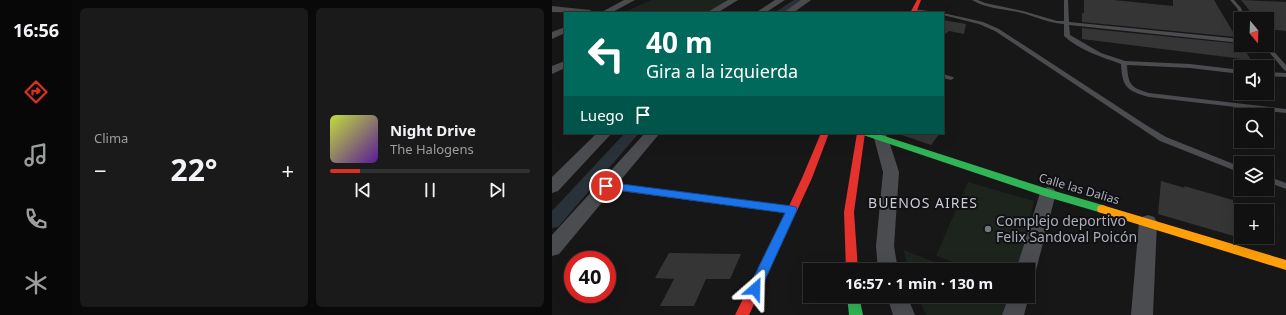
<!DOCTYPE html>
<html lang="es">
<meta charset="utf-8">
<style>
:root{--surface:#111;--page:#1a1a1a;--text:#f1f3f6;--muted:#9c9d9f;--line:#303131;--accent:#d93025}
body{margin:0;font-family:"Noto Sans",sans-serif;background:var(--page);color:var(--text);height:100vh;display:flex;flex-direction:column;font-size:15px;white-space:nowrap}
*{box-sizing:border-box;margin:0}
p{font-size:13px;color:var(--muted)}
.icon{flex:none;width:22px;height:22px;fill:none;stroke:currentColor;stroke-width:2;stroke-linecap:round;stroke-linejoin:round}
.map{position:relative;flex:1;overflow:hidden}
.panel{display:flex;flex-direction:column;gap:8px;padding:8px;background:#090909;width:480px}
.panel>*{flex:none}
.hud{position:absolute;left:12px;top:12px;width:380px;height:122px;border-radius:0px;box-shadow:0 4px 16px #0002,0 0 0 1px var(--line);background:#00695c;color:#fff;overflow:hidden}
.needle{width:26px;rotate:161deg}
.fabs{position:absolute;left:682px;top:12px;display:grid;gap:8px}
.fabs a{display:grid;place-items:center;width:40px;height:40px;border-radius:0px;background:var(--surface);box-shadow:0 4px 16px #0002,0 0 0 1px var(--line);font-size:20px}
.speed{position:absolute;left:12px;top:251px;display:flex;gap:8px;font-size:20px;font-weight:700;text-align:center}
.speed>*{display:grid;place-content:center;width:52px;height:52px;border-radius:50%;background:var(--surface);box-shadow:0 4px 16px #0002,0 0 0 1px var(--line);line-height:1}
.speed .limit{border:6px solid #d22;background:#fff;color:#111}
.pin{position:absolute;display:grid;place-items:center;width:34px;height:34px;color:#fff;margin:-17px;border:2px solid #fff;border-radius:50%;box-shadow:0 1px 4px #0007}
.me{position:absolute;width:44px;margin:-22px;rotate:25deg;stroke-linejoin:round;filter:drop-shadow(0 0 3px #0008)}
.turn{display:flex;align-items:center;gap:14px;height:84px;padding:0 16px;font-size:18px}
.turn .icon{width:52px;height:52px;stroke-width:2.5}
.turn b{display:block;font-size:28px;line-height:34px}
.then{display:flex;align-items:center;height:38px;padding:0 16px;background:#0003;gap:8px;font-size:15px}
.big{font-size:30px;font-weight:700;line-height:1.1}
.panel .tile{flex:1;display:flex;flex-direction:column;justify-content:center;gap:6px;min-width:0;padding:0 14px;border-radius:6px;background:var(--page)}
.song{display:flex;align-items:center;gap:12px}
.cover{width:48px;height:48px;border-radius:6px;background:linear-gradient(135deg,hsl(70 70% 55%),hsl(270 70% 35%))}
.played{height:4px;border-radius:2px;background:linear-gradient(90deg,var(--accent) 15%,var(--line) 15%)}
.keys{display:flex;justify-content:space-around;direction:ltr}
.heat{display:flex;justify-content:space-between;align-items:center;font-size:22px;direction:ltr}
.panel .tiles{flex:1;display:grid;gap:8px;grid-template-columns:repeat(2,1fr)}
.trip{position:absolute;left:251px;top:263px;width:232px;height:40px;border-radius:0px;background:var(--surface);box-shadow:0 4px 16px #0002,0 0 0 1px var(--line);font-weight:700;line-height:40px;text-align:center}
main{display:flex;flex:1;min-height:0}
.tab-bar{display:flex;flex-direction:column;width:72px;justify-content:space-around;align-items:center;background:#070707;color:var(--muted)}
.tab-bar .icon{width:28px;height:28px}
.tab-bar .selected{color:var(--accent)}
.tab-bar b{font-size:18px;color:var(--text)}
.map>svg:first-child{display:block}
</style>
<main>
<nav class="tab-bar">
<b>16:56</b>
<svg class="icon selected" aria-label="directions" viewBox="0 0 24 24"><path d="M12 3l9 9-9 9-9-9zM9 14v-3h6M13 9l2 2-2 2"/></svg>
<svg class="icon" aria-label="music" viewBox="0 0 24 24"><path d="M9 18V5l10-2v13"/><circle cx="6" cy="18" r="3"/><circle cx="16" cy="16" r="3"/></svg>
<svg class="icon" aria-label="phone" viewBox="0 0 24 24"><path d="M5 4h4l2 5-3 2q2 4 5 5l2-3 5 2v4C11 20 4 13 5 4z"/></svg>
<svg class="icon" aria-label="climate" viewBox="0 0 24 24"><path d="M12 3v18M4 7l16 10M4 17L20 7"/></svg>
</nav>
<section class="panel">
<div class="tiles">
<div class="tile"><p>Clima</p>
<div class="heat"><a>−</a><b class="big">22°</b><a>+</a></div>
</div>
<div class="tile">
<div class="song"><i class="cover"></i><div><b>Night Drive</b><p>The Halogens</p></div></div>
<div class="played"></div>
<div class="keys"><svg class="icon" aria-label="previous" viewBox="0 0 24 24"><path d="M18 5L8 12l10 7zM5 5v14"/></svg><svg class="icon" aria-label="pause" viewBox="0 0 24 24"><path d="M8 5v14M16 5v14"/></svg><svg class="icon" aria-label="next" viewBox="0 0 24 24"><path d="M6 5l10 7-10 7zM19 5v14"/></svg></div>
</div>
</div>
</section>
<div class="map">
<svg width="734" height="315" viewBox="0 0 734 315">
<rect width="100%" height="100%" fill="#171717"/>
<g fill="#1d241e">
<path d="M99,0H179L154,13H70Z"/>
<path d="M416,182L482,201L465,270H422L384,256Z"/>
<path d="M352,250L402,270H356Z"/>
<path d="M366,296H458L453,315H374Z"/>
</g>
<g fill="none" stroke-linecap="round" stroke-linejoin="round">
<g fill="#2a3239" fill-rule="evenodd">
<path d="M242,0H251L232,13H222Z"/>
<path d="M73,133H87L6,227L0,228V211Z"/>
</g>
</g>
<g fill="#353536">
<path d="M532,0H562L621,6V0H662L684,37L530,22V13H532Z"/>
<path d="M689,0L734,2V31L715,29V16L701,15Z"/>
<path d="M391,20L414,24L412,34L397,31L391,36Z"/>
<path d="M530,28L689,44L699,60L530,39Z"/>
<path d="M344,133H388L379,145Z"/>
<path d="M609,181L633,188L632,186L681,200L685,237L606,214Z"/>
<path d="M117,253L189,254L178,279H154L142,306H108L122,279L103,278Z"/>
</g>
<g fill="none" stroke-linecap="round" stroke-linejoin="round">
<g fill="#4b4c50" fill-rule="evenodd">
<path d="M420,0H426L433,3L471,11L505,21H512V0H516L517,22L689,39V43L517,25L518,35L549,53L573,61L638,64L689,70V74L638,68L575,65C576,83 578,88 597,93L734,109V113L597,97C575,91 570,87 569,64C550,57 527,50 512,36V24C498,23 484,17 470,13C454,9 434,9 420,0Z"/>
<path d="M678,0H682L689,8L694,19H690L685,8Z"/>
<path d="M361,9L385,12L387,13L363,11L361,10Z"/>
<path d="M389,13H391L431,22L447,29L594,125L614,137L689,167V173L608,141L443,31L427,24L391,15V13Z"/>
<path d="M715,44L734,65V71L732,70L711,45H715Z"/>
<path d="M715,72L734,73V77L715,76Z"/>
<path d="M391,74L401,77L402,78L399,80L391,78Z"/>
<path d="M715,176L734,183V189L715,182Z"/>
</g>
<g fill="#4b4c50" fill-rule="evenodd">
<path d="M72,0H83L59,13H48Z"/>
<path d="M176,0H186L165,13H154Z"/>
<path d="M223,0H233L213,13H203Z"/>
<path d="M249,0H259L241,13H231Z"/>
<path d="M0,6L38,10L42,13L0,12Z"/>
<path d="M13,27V33L0,39V32Z"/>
<path d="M13,61V68L0,74V66Z"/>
<path d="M45,133H60L6,191L0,193V177Z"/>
<path d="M93,133H108L7,254L0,256V235Z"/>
<path d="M329,134L334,135L336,138L347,172L342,246L346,270H326L324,246L331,172L322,138L324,135Z"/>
<path d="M496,187L502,189L504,193L484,270L481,276L476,278V270H464L488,193L490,189Z"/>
<path d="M596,215L602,217L605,222L601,315H579L587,222L590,217Z"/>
<path d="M476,293L477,296L472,315H450L457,296H476Z"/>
<path d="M335,296H355L363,315H341Z"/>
</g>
<g fill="#30b455" fill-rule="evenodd">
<path d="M310,133H323L499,190L554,206L555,209L554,212L550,213L492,196L311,135Z"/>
<path d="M295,296H307L311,315H297Z"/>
</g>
<path fill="#ff9f0a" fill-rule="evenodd" d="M550,205L734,260V270L546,212L545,209L546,206Z"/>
<g fill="#e5322d" fill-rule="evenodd">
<path d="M365,0H369L364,13H358Z"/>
<path d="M269,133H277L260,178L197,315H183L233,213L54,189L51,188L49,186L51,184L54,183L237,206L250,178Z"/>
<path d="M305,133H313L302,212L306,270H294L292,212Z"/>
</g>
</g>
<path fill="#1a73e8" stroke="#114b97" d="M54,182L240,206L244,207L245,210L207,293L203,294L198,293L196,289L233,213L50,188L49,186Z"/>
<circle fill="#757880" stroke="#111113" stroke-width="1.5" cx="436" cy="229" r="4"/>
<g text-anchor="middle" stroke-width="4" stroke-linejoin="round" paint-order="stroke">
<g font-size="12" fill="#a8adb8" stroke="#111113">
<text transform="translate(527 189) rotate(16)" y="4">Calle las Dalias</text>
</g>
<g font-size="14" letter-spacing="1" fill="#c9ccd4" stroke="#111113">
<text x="371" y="208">BUENOS AIRES</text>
</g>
<g font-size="14" fill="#a8adb8" stroke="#111113" text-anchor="start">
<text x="444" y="226">Complejo deportivo<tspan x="444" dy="16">Felix Sandoval Poicón</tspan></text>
</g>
</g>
</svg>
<div class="fabs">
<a><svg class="needle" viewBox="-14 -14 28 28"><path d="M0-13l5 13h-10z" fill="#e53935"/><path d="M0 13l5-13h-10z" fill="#9c9d9f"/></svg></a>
<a><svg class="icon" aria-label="sound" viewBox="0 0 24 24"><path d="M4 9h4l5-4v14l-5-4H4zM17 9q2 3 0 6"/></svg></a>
<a><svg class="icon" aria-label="search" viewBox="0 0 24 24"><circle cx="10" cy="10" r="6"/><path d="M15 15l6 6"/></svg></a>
<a><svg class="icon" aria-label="layers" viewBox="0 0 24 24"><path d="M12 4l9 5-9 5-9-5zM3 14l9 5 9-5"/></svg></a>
<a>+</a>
</div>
<div class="speed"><div class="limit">40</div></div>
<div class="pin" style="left:54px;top:186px;background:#d93025"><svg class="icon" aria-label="arrive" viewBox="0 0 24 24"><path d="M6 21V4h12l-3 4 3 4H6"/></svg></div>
<svg class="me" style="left:203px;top:289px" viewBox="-20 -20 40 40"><path d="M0-17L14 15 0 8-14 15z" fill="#1a73e8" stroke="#fff" stroke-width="4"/></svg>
<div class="trip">16:57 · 1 min · 130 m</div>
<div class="hud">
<div class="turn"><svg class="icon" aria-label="left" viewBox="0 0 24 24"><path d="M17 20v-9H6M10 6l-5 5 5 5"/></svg><div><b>40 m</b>Gira a la izquierda</div></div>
<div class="then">Luego<svg class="icon" aria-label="arrive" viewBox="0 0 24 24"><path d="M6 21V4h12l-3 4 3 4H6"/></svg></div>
</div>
</div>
</main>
